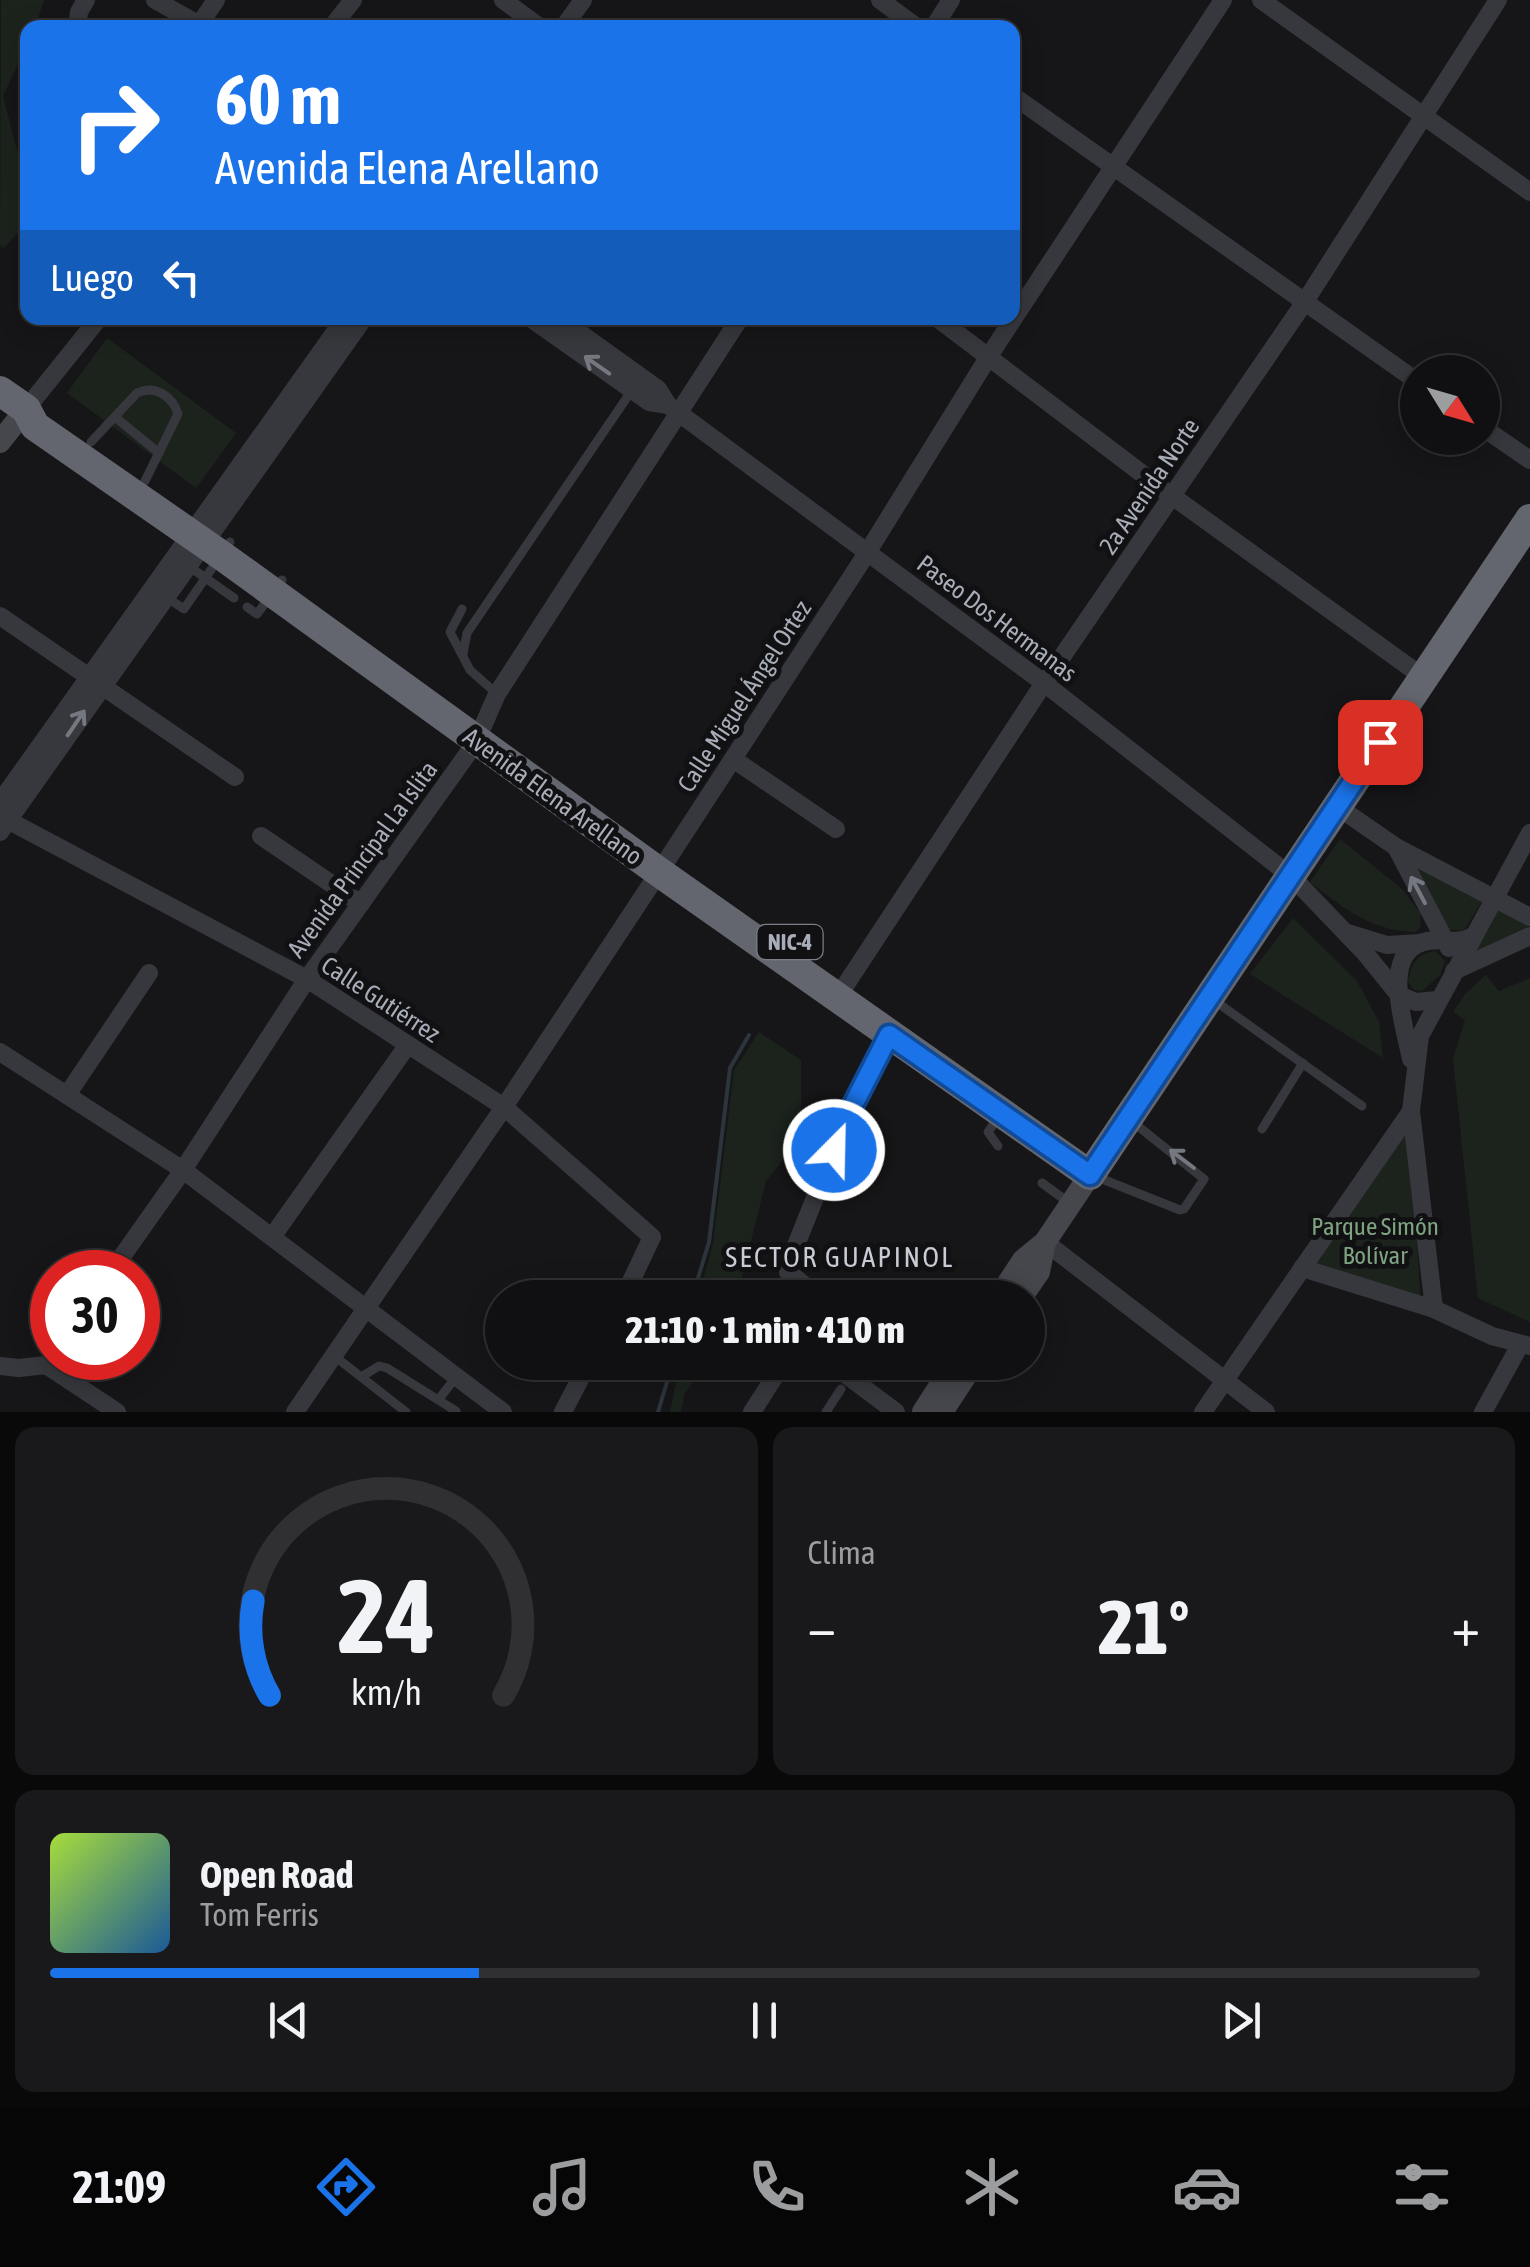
<!DOCTYPE html>
<html lang="es">
<meta charset="utf-8">
<style>
:root{--surface:#101012;--page:#19191b;--text:#f1f3f6;--muted:#9c9d9f;--line:#303032;--accent:#1a73e8}
body{margin:0;font-family:"Asap Condensed",sans-serif;background:var(--page);color:var(--text);height:100vh;display:flex;flex-direction:column;font-size:38px;white-space:nowrap}
*{box-sizing:border-box;margin:0}
p{font-size:32px;color:var(--muted)}
.icon{flex:none;width:55px;height:55px;fill:none;stroke:currentColor;stroke-width:2;stroke-linecap:round;stroke-linejoin:round}
.map{position:relative;height:1412px;overflow:hidden}
.panel{display:flex;flex-direction:column;gap:15px;padding:15px;background:#09090a;flex:1}
.panel>*{flex:none}
.guide{position:absolute;left:20px;top:20px;width:1000px;height:305px;border-radius:20px;box-shadow:0 5px 25px #0003,0 0 0 2px var(--line);background:#1a73e8;color:#fff;overflow:hidden}
.needle{width:65px;rotate:127deg}
.tools{position:absolute;left:1400px;top:355px;display:grid;gap:20px}
.tools a{display:grid;place-items:center;width:100px;height:100px;border-radius:50%;background:var(--surface);box-shadow:0 5px 25px #0003,0 0 0 2px var(--line);font-size:50px}
.speed{position:absolute;left:30px;top:1250px;display:flex;gap:20px;font-size:50px;font-weight:700;text-align:center}
.speed>*{display:grid;place-content:center;width:130px;height:130px;border-radius:50%;background:var(--surface);box-shadow:0 5px 25px #0003,0 0 0 2px var(--line);line-height:1}
.speed .limit{border:15px solid #d22;background:#fff;color:#111}
.pin{position:absolute;display:grid;place-items:center;width:85px;height:85px;color:#fff;margin:-42px;border-radius:20px;box-shadow:0 5px 15px #0006}
.me{position:absolute;width:110px;margin:-55px;rotate:23deg;stroke-linejoin:round;filter:drop-shadow(0 0 8px #0008)}
.turn{display:flex;align-items:center;gap:35px;height:210px;padding:0 30px;font-size:45px}
.turn .icon{width:130px;height:130px;stroke-width:2.5}
.turn b{display:block;font-size:70px;line-height:85px}
.then{display:flex;align-items:center;height:95px;padding:0 30px;background:#0003;gap:20px;font-size:38px}
.big{font-size:75px;font-weight:800;line-height:1.1}
.panel .card{flex:1;display:flex;flex-direction:column;justify-content:center;gap:15px;min-width:0;padding:0 35px;border-radius:20px;background:var(--page)}
.panel .dial{align-items:center;gap:0}
.dial svg{height:260px;overflow:visible;fill:none;stroke:var(--line);stroke-width:7;stroke-linecap:round;text-anchor:middle}
.dial text{fill:var(--text);stroke:none}
.song{display:flex;align-items:center;gap:30px}
.cover{width:120px;height:120px;border-radius:15px;background:linear-gradient(135deg,hsl(80 70% 55%),hsl(210 70% 35%))}
.played{height:10px;border-radius:5px;background:linear-gradient(90deg,var(--accent) 30%,var(--line) 30%)}
.keys{display:flex;justify-content:space-around;direction:ltr}
.heat{display:flex;justify-content:space-between;align-items:center;font-size:55px;direction:ltr}
.panel .tiles{flex:1;display:grid;gap:15px;grid-template-columns:1fr 1fr}
.card:last-child{grid-column:span 2}
.trip{position:absolute;left:485px;top:1280px;width:560px;height:100px;border-radius:50px;background:var(--surface);box-shadow:0 5px 25px #0003,0 0 0 2px var(--line);font-weight:800;line-height:100px;text-align:center}
.menu{display:flex;height:160px;justify-content:space-around;align-items:center;background:#060607;color:var(--muted)}
.menu .icon{width:70px;height:70px}
.menu .selected{color:var(--accent)}
.menu b{font-size:45px;color:var(--text)}
.map>svg:first-child{display:block}
</style>
<div class="map">
<svg width="1530" height="1412" viewBox="0 0 1530 1412">
<rect width="100%" height="100%" fill="#161618"/>
<g fill="#1c231d">
<path d="M1,0H44L35,27L28,28L27,45L3,96L15,143L27,174V216L26,224L4,248L0,245Z"/>
<path d="M107,338L236,433L196,488L67,393Z"/>
<path d="M1340,839L1402,889L1421,914L1420,928L1414,932C1372,931 1342,907 1310,882Z"/>
<path d="M1415,866L1482,901L1464,931L1445,929Z"/>
<path d="M1494,907L1530,920V926L1479,954L1474,951Z"/>
<path d="M1293,918L1357,981L1379,1022L1383,1058L1250,974Z"/>
<path d="M1436,951L1445,962L1440,975L1422,991L1414,990L1408,982C1410,965 1418,952 1436,951Z"/>
<path d="M1486,975L1499,991L1530,978V1322L1478,1298L1453,1059L1465,1020L1453,1012L1466,993Z"/>
<path d="M759,1032L801,1060V1138L766,1181L737,1297H698L713,1244L734,1070Z"/>
<path d="M1411,1111L1420,1297L1305,1267Z"/>
<path d="M680,1363H706L684,1395L681,1412H670Z"/>
</g>
<g fill="none" stroke-linecap="round" stroke-linejoin="round">
<g stroke="#2c353c" stroke-width="4">
<path d="M692,1298L709,1242L730,1068L749,1035"/>
<path d="M658,1412L673,1362"/>
</g>
<g stroke="#37383d" stroke-width="9">
<path d="M115,417L159,453"/>
<path d="M91,442L137,393C155,384 173,397 178,414L145,481"/>
<path d="M187,565L234,598"/>
<path d="M166,597L184,609L230,542"/>
<path d="M247,607L257,614L282,580"/>
<path d="M462,609L450,632L470,670L497,694"/>
<path d="M463,654L467,633L632,390"/>
<path d="M1215,1001L1362,1106"/>
<path d="M997,1119L988,1132L998,1146"/>
<path d="M1262,1129L1303,1063"/>
<path d="M1097,1177L1180,1210L1184,1209L1204,1179L1134,1123"/>
<path d="M1042,1183L1068,1202"/>
<path d="M333,1355L406,1412"/>
<path d="M361,1377L379,1366L387,1368L456,1411"/>
<path d="M439,1399L456,1377"/>
<path d="M826,1412L841,1389"/>
</g>
<g stroke="#37383d" stroke-width="18">
<path d="M155,0L205,28"/>
<path d="M503,0L541,28"/>
<path d="M880,0L918,28"/>
<path d="M1261,0L1530,192"/>
<path d="M199,25L216,0"/>
<path d="M77,28L79,12L86,0"/>
<path d="M331,28L353,0"/>
<path d="M563,28L583,0"/>
<path d="M933,28L951,0"/>
<path d="M1012,95L1418,382"/>
<path d="M530,318L649,402L668,405"/>
<path d="M559,318L658,389L668,405L1044,683L1292,877L1365,953L1399,995L1416,1002L1437,1000"/>
<path d="M937,318L1161,488L1423,677"/>
<path d="M26,409L99,318"/>
<path d="M1482,427L1530,460"/>
<path d="M0,616L235,777"/>
<path d="M733,759L836,829"/>
<path d="M0,802L345,318"/>
<path d="M1338,807L1396,847L1530,917"/>
<path d="M0,816L307,979L504,1107L652,1237L623,1298"/>
<path d="M0,832L364,318"/>
<path d="M261,836L361,904"/>
<path d="M1396,847L1449,948"/>
<path d="M1348,933L1387,945L1420,943"/>
<path d="M1454,971L1530,936"/>
<path d="M837,998L1044,683L1304,303L1498,0"/>
<path d="M0,1052L183,1170L503,1412"/>
<path d="M1411,1059C1405,1027 1378,949 1428,941C1445,938 1457,945 1473,936"/>
<path d="M67,1095L149,973"/>
<path d="M272,1237L407,1046"/>
<path d="M1045,1242L1266,1412"/>
<path d="M1302,1268L1434,1309L1492,1336L1530,1346"/>
<path d="M111,1272L183,1170L307,979L476,742L497,694L740,318"/>
<path d="M820,1298L788,1272V1265L849,1113L889,1035"/>
<path d="M1434,1309L1411,1111L1420,1036L1530,833"/>
<path d="M829,1362L896,1412"/>
<path d="M0,1366L19,1368L46,1365L117,1412"/>
<path d="M295,1412L504,1107L669,857L867,553L989,356L1223,0"/>
<path d="M563,1412L589,1362"/>
<path d="M752,1412L784,1362"/>
<path d="M1203,1412L1411,1111"/>
<path d="M1483,1412L1520,1345"/>
</g>
<g stroke="#45474d" stroke-width="22">
<path d="M0,442L26,409"/>
<path d="M998,1298L1023,1260L1045,1242L1090,1175"/>
<path d="M1021,1298L1039,1272L1045,1242"/>
<path d="M923,1412L955,1362"/>
<path d="M942,1412L975,1362"/>
</g>
<path stroke="#63666e" stroke-width="30" d="M0,391L26,409L35,426L221,555L659,872L1090,1175L1530,519"/>
</g>
<defs><path id="oneway-shaft" d="M-6 0H5M1.5-3L5.5 0L1.5 3" fill="none" stroke-width="1.6" stroke-linecap="round" stroke-linejoin="round" transform="scale(2.5)"/></defs>
<g stroke="#757881">
<use href="#oneway-shaft" transform="translate(597 365) rotate(-145)"/>
<use href="#oneway-shaft" transform="translate(76 723) rotate(-56)"/>
<use href="#oneway-shaft" transform="translate(1418 890) rotate(-118)"/>
<use href="#oneway-shaft" transform="translate(1182 1159) rotate(-143)"/>
</g>
<g fill="none" stroke-linecap="round" stroke-linejoin="round">
<g stroke="#114b97" stroke-width="25">
<path id="route" d="M834,1150L849,1113L889,1035L1090,1175L1380,742"/>
</g>
<use href="#route" stroke="#1a73e8" stroke-width="18"/>
</g>
<g text-anchor="middle" stroke-width="10" stroke-linejoin="round" paint-order="stroke">
<rect fill="#111113" stroke="#7b7e86" stroke-width="2.5" x="757.5" y="925" width="65" height="34" rx="8"/>
<g font-size="22" font-weight="bold" fill="#a8adb8">
<text x="790" y="950">NIC-4</text>
</g>
<g font-size="25" fill="#a8adb8" stroke="#111113">
<text transform="translate(1149 486) rotate(-56)" y="9">2a Avenida Norte</text>
<text transform="translate(997 618) rotate(37)" y="9">Paseo Dos Hermanas</text>
<text transform="translate(744 696) rotate(-57)" y="9">Calle Miguel Ángel Ortez</text>
<text transform="translate(553 796) rotate(36)" y="9">Avenida Elena Arellano</text>
<text transform="translate(362 859) rotate(-54)" y="9">Avenida Principal La Islita</text>
<text transform="translate(381 999) rotate(33)" y="9">Calle Gutiérrez</text>
</g>
<g font-size="25" fill="#7fa381" stroke="#111113">
<text x="1375" y="1235">Parque Simón<tspan x="1375" dy="29">Bolívar</tspan></text>
</g>
<g font-size="28" letter-spacing="2.5" fill="#c9ccd4" stroke="#111113">
<text x="840" y="1267">SECTOR GUAPINOL</text>
</g>
</g>
</svg>
<div class="tools">
<a><svg class="needle" viewBox="-14 -14 28 28"><path d="M0-13l5 13h-10z" fill="#e53935"/><path d="M0 13l5-13h-10z" fill="#9c9d9f"/></svg></a>
</div>
<div class="speed"><div class="limit">30</div></div>
<div class="pin" style="left:1380px;top:742px;background:#d93025"><svg class="icon" aria-label="arrive" viewBox="0 0 24 24"><path d="M6 21V4h12l-3 4 3 4H6"/></svg></div>
<svg class="me" style="left:834px;top:1150px" viewBox="-20 -20 40 40"><circle r="17" fill="#1a73e8" stroke="#fff" stroke-width="3"/><path d="M0-11L8 9 0 5-8 9z" fill="#fff"/></svg>
<div class="trip">21:10 · 1 min · 410 m</div>
<div class="guide">
<div class="turn"><svg class="icon" aria-label="right" viewBox="0 0 24 24"><path d="M7 20v-9h11M14 6l5 5-5 5"/></svg><div><b>60 m</b>Avenida Elena Arellano</div></div>
<div class="then">Luego<svg class="icon" aria-label="left" viewBox="0 0 24 24"><path d="M17 20v-9H6M10 6l-5 5 5 5"/></svg></div>
</div>
</div>
<section class="panel">
<div class="tiles">
<div class="card dial"><svg viewBox="0 0 100 80">
<path d="M14 69A42 42 0 1 1 86 69"/>
<path d="M14 69A42 42 0 0 1 9 40" stroke="#1a73e8"/>
<text x="50" y="56" font-size="32" font-weight="700">24</text>
<text x="50" y="72" font-size="11">km/h</text>
</svg></div>
<div class="card"><p>Clima</p>
<div class="heat"><a>−</a><b class="big">21°</b><a>+</a></div>
</div>
<div class="card">
<div class="song"><i class="cover"></i><div><b>Open Road</b><p>Tom Ferris</p></div></div>
<div class="played"></div>
<div class="keys"><svg class="icon" aria-label="previous" viewBox="0 0 24 24"><path d="M18 5L8 12l10 7zM5 5v14"/></svg><svg class="icon" aria-label="pause" viewBox="0 0 24 24"><path d="M8 5v14M16 5v14"/></svg><svg class="icon" aria-label="next" viewBox="0 0 24 24"><path d="M6 5l10 7-10 7zM19 5v14"/></svg></div>
</div>
</div>
</section>
<nav class="menu">
<b>21:09</b>
<svg class="icon selected" aria-label="directions" viewBox="0 0 24 24"><path d="M12 3l9 9-9 9-9-9zM9 14v-3h6M13 9l2 2-2 2"/></svg>
<svg class="icon" aria-label="music" viewBox="0 0 24 24"><path d="M9 18V5l10-2v13"/><circle cx="6" cy="18" r="3"/><circle cx="16" cy="16" r="3"/></svg>
<svg class="icon" aria-label="phone" viewBox="0 0 24 24"><path d="M5 4h4l2 5-3 2q2 4 5 5l2-3 5 2v4C11 20 4 13 5 4z"/></svg>
<svg class="icon" aria-label="climate" viewBox="0 0 24 24"><path d="M12 3v18M4 7l16 10M4 17L20 7"/></svg>
<svg class="icon" aria-label="car" viewBox="0 0 24 24"><path d="M5 17H2v-5l4-1 3-4h7l3 4 3 1v5h-3M9 17h6M6 11h13"/><circle cx="7" cy="17" r="2"/><circle cx="17" cy="17" r="2"/></svg>
<svg class="icon" aria-label="filters" viewBox="0 0 24 24"><path d="M4 7h16M4 17h16"/><circle cx="9" cy="7" r="2"/><circle cx="15" cy="17" r="2"/></svg>
</nav>
